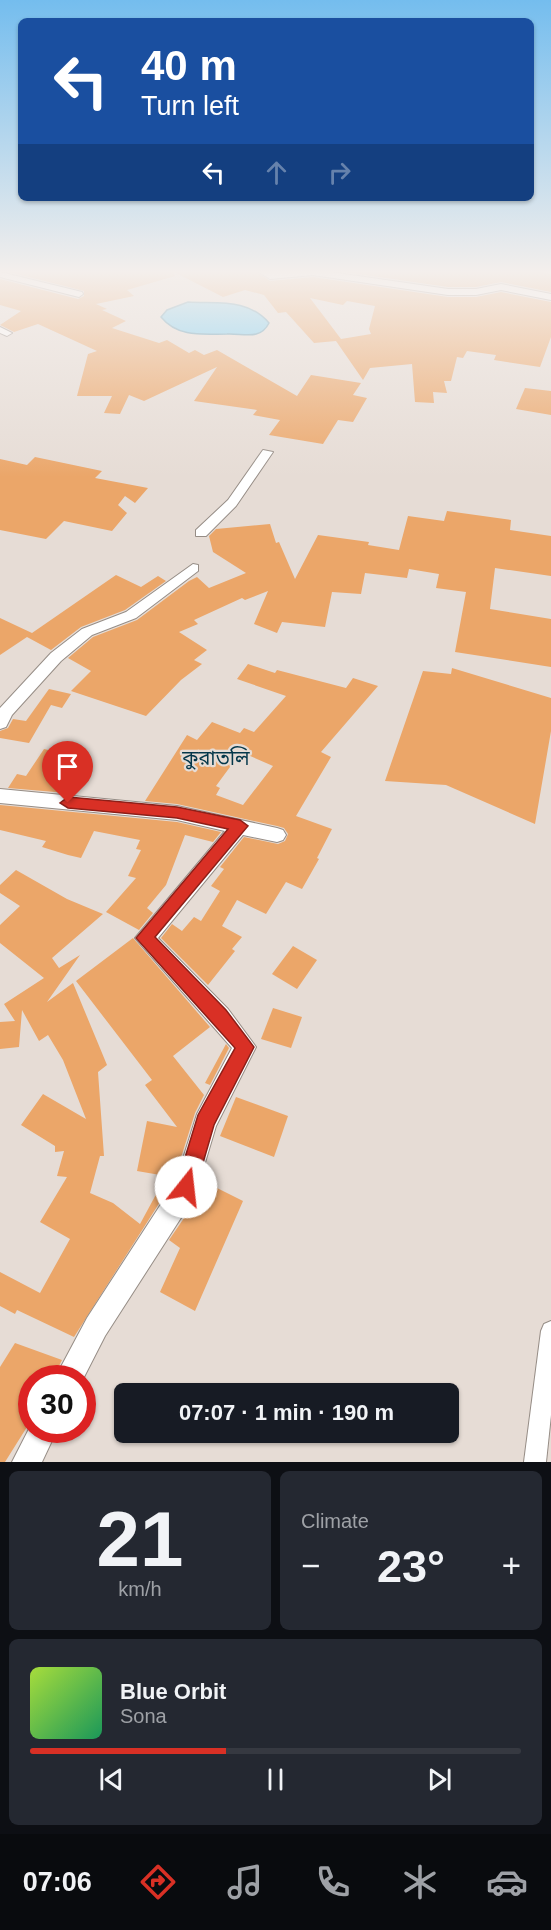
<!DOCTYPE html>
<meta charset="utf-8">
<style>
:root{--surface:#171b24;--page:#242831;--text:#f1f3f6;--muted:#9ea1a6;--line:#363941;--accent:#d93025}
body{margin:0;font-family:Helvetica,"Noto Sans Bengali",sans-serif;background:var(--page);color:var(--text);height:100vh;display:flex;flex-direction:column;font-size:22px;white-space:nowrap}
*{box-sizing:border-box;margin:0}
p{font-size:20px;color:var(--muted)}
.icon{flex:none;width:33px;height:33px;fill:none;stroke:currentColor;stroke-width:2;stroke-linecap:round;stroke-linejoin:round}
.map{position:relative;height:1462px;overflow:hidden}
.sheet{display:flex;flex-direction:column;gap:9px;padding:9px;background:#0d0f14;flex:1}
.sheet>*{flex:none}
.top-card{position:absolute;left:18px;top:18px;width:516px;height:183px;border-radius:9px;box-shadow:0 2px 4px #0004;background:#1a4fa0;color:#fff;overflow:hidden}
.speed{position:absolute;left:18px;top:1365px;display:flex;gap:12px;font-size:30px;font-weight:700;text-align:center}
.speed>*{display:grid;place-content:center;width:78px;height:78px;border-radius:50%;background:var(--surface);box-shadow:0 2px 4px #0004;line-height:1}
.speed .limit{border:9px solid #d22;background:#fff;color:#111}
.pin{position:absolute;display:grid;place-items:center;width:51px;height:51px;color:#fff;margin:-62px -26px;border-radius:50% 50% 50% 0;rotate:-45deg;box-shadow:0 0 6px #0007}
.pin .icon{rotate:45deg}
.me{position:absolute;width:66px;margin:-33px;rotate:16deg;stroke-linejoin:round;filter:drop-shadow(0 0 4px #0008)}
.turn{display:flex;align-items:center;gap:21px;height:126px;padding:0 24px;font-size:27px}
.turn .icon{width:78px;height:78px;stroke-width:2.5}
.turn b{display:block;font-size:42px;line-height:51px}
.lanes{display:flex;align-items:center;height:57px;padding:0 24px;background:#0003;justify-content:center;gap:30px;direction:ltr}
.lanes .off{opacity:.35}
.big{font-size:45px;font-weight:800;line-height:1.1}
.sheet .card{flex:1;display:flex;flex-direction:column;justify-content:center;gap:9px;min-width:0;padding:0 21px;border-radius:9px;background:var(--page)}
.sheet .dial{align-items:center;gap:0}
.dial b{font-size:78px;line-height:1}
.song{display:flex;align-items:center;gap:18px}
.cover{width:72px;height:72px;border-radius:9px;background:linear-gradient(135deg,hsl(80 70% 55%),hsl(150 70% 35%))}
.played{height:6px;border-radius:3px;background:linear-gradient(90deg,var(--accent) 40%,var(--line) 40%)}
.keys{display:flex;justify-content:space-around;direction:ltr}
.heat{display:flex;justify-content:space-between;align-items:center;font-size:33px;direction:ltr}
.sheet .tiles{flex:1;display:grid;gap:9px;grid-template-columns:1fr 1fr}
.card:last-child{grid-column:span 2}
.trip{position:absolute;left:114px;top:1383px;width:345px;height:60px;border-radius:9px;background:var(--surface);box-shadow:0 2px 4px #0004;font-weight:800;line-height:60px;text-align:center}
.tabs{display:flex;height:96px;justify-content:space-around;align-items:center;background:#090b0e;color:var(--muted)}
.tabs .icon{width:42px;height:42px}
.tabs .active{color:var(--accent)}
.tabs b{font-size:27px;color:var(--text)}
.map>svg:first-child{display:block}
</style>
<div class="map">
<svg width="551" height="1462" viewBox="0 0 551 1462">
<rect width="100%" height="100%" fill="#e6dcd5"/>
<path fill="#67cbf7" stroke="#4e93b1" stroke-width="1.5" d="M188,302C218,304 248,298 269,323C260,341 243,333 227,334C204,334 178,338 161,317L167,310Z"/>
<g fill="#eba669" fill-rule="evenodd">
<path d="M9,272H257L270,281L313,277L448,297H476L501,292L551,302V337L540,367L494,360L496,355L467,351L463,358L457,357L451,381H444L447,393L433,392L434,403L415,402L412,364L370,368L363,380L336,341L314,343L286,312L278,313L264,295L245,290L223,297L174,272L175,276L127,290L134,296L96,304L107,309L102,310L126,321L112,328L159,343L167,340L189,353L195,350L204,355L217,350L297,396L311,375L361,383L353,395L367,398L353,422L338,420L323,444L269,435L280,420L253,415L257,410L194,401L217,367L144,401L129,395L120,414L104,413L112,396H77L88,354L97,351L38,324L14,332L0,325L21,311L0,305V279L78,299L84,296V291ZM310,298L343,305L347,301L375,306L369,329L371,334L341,339Z"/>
<path d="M345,272H542L551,274V292L501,282L476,287H448Z"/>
<path d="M525,388L551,391V415L516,409Z"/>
<path d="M35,457L102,471L95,478L148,488L135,503L125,496L118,505L127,513L112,531L64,521L46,539L0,530V459L27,465Z"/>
<path d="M447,511L511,520L510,530L551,536V576L495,568L490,609L551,619V667L455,652L466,592L436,588L439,574L409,569L407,578L365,573L361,594L332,592L325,627L282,622L277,633L254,624L268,591L245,600L242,598L194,620L198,624L179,632L207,650L194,660L202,664L181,680L146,716L71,691L91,671L68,658L93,637L137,620L189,581L197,577L209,588L246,573L213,552L209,536L216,529L270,524L276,543L279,542L295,579L318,535L369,542L368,545L399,550L408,516L444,521Z"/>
<path d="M116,575L141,587L158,576L166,581L125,610L81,627L51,650L27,637L0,655V618L32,633Z"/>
<path d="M248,664L275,673L277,670L346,688L353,678L378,686L321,752L331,757L296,816L332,829L317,858L319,859L302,889L286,882L266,914L237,900L222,926L242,937L232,949L235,951L208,985L161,938L172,924L182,931L194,917L201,921L220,891L211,886L224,869L220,867L244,837L278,844L285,841L288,834L284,828L277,826L177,804L145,801L187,735L197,740L212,722L240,733L244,728L254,732L286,696L237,679ZM241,752L273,766L243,805L216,795L220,788L216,786Z"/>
<path d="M452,668L551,698V731L535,824L446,785L385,781L423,671L451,674Z"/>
<path d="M49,689L71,694L62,708L51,705L29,743L0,738V731L8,728L13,719L26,721Z"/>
<path d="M44,749L87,759L67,793L8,788L17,774L26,776Z"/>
<path d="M0,805L177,822L221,832L213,842L185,835L166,885L147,908L153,913L139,930L106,912L136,878L128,876L141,850L136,849L140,840L94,831L81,858L68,855L42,847L46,841L0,830Z"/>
<path d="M16,870L67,899L103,914L52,958L59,968L80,955L47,1002L73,983L107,1065L98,1072L104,1156H100L90,1193L113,1203L140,1224L166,1176L137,1171L147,1121L177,1127L145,1085L152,1080L76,981L133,938L210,1027L173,1056L204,1095L195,1113L174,1180L74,1337L17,1310L15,1314L0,1306V1272L40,1293L70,1239L40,1222L67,1177L57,1176L64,1151L55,1152V1146L21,1125L43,1094L86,1119L63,1060L48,1035L39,1041L22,1010L19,1047L0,1049V1022L15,1021L4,1004L44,978L0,943V925L20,906L0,893V885Z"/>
<path d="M293,946L317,960L297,989L272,974Z"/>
<path d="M273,1008L302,1017L291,1048L261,1039Z"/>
<path d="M226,1044L229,1048L210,1085L205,1083Z"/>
<path d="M236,1097L288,1116L274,1157L220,1136Z"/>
<path d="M203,1181L243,1201L195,1311L160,1292L180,1248L169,1240L193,1205Z"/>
<path d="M15,1343L62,1360L53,1378H32V1419L5,1462H0V1367Z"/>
</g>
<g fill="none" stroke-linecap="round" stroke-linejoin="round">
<g stroke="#968d86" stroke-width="2">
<path id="pedestrian" d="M551,1321V1415L546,1462H524L541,1331L544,1324Z"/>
</g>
<g stroke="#968d86" stroke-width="2">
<g id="minor">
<path d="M0,272L82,292L83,294L79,297L0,277Z"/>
<path d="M259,272H330L448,289H476L501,284L551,294V300L501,290L476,295H448L313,275L270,279Z"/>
<path d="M0,327L12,333L7,336L0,333Z"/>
<path d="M263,450L273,452L236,506L206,536H196V530L228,500Z"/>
<path d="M193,564L198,565V571L136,618L92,635L61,661L12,715L6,727L0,729V708L51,653L82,629L126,612Z"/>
<path d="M0,789L177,806L277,828L283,830L286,835L283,840L277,842L243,835L158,938L228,1009L256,1047L216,1126L195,1196L105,1336L82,1381V1378H55L87,1318L176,1181L197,1114L232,1048L135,938L225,831L177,820L0,803Z"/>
<path d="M32,1423V1430H57L42,1462H12Z"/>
</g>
</g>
<use href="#pedestrian" fill="#fff" fill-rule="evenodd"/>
<use href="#minor" fill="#fff" fill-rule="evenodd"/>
</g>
<linearGradient id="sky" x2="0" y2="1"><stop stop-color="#74bdee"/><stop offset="0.57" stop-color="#f4efec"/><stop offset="1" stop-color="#f4efec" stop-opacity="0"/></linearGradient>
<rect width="551" height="477" fill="url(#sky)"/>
<path fill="#d93025" stroke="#8d1f18" stroke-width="1.5" d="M68,797L177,807L240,820L248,826L155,937L226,1010L254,1047L214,1125L194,1194L186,1197L179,1194L176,1187L198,1115L235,1048L136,938L228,829L177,818L68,808L60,803Z"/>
<g text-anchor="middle" stroke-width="4.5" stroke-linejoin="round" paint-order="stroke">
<g font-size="20" fill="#04374a" stroke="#e6dcd5">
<text x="216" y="765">কুরাতলি</text>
</g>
</g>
</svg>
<div class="speed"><div class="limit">30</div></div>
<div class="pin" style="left:68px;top:803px;background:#d93025"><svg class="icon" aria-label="arrive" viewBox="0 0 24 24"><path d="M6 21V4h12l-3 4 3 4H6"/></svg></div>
<svg class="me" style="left:186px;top:1187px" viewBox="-20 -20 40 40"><circle r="19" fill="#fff"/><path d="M0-13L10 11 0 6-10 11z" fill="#d93025"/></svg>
<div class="trip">07:07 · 1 min · 190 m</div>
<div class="top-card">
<div class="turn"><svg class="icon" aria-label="left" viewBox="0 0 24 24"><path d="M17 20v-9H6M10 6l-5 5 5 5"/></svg><div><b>40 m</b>Turn left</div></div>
<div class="lanes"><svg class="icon" aria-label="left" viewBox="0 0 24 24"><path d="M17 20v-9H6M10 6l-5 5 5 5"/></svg><svg class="icon off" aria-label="ahead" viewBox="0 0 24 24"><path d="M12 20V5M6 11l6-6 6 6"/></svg><svg class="icon off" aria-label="right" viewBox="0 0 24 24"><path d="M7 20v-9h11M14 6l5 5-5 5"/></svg></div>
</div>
</div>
<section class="sheet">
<div class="tiles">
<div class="card dial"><b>21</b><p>km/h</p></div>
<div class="card"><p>Climate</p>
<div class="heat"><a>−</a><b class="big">23°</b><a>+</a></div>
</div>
<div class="card">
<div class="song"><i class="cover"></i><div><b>Blue Orbit</b><p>Sona</p></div></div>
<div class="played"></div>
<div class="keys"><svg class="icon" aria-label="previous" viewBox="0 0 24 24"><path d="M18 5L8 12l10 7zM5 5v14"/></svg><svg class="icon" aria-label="pause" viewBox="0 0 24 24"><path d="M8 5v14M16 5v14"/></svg><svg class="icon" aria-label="next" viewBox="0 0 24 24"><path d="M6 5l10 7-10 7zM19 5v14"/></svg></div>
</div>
</div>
</section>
<nav class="tabs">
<b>07:06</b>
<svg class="icon active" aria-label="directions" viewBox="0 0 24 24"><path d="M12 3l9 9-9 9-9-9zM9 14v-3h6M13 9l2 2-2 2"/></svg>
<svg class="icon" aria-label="music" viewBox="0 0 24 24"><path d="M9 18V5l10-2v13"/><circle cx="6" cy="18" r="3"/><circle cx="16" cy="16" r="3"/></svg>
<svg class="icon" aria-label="phone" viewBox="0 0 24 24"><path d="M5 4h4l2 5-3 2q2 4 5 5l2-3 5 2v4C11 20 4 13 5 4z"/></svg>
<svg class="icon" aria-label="climate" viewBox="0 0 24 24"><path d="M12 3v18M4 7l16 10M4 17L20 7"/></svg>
<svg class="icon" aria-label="car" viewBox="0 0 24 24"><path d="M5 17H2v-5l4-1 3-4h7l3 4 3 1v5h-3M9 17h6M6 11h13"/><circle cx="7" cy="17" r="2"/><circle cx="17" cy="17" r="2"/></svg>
</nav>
